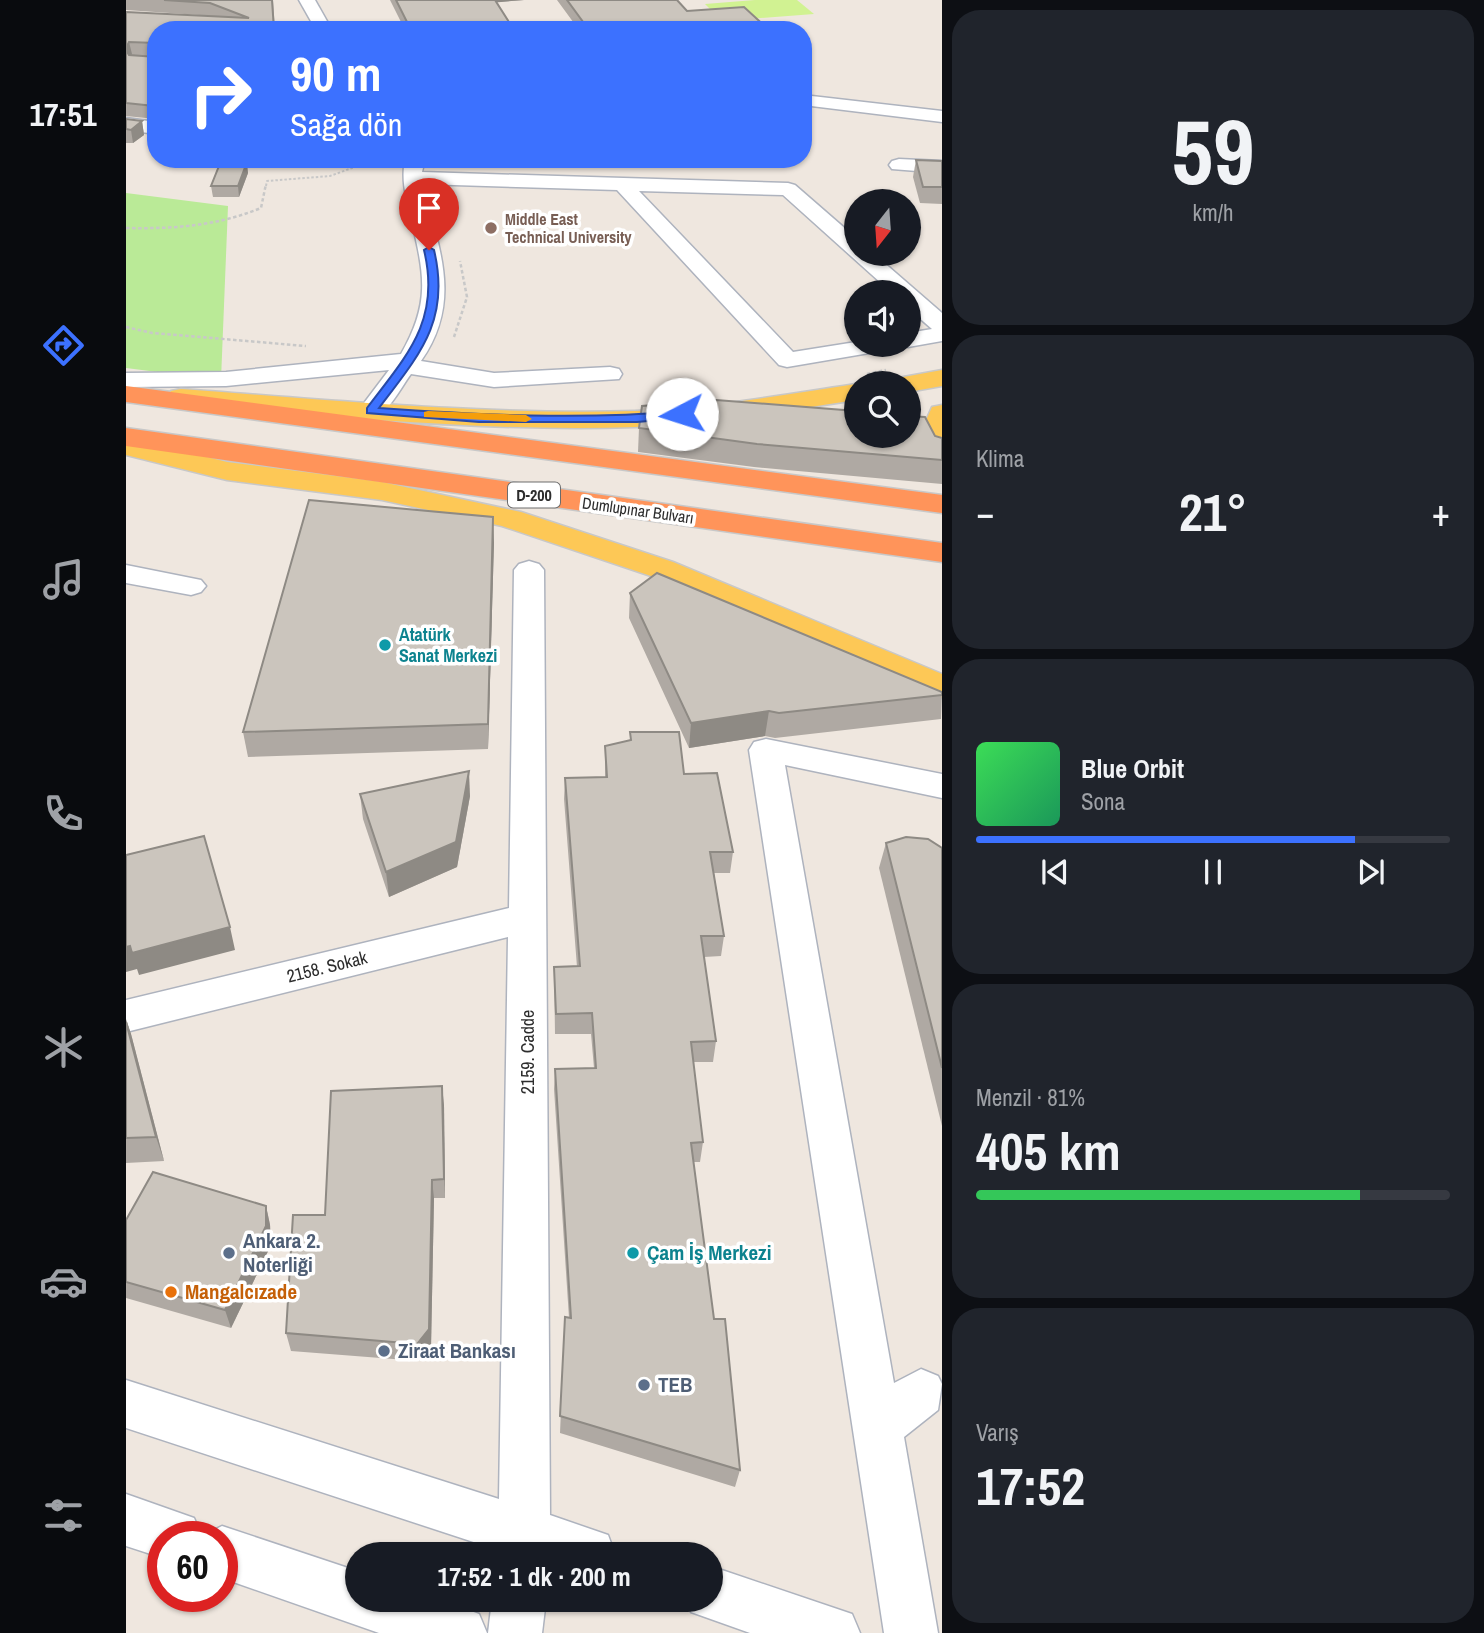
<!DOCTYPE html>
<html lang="tr">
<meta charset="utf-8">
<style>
:root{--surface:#171b24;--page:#20242c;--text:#f1f3f6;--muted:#9ea1a6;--line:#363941;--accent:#3c71ff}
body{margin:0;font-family:"Archivo Narrow",sans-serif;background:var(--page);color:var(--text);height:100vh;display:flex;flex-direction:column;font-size:26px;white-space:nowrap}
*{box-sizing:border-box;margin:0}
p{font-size:23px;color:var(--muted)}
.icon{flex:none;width:38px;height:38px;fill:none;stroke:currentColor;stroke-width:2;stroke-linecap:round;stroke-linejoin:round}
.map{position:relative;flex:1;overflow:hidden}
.details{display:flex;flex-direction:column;gap:10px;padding:10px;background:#0d0f14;width:542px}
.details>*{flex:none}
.hud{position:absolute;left:21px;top:21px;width:665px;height:147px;border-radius:28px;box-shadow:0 2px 5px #0004;background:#3c71ff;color:#fff;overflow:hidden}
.needle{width:46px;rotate:197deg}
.tools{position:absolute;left:718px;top:189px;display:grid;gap:14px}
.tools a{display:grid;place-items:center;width:77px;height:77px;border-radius:50%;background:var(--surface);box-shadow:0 2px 5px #0004;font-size:35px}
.speed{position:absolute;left:21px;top:1521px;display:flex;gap:14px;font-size:35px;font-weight:700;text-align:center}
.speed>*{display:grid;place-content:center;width:91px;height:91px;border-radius:50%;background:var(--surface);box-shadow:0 2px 5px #0004;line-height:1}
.speed .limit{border:10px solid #d22;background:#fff;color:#111}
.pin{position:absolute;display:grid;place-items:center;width:60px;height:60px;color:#fff;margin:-72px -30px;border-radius:50% 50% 50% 0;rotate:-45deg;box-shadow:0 0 7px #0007}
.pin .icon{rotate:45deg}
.me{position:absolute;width:77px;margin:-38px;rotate:265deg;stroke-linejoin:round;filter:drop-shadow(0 0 5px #0008)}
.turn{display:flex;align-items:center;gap:24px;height:147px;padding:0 28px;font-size:32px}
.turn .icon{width:91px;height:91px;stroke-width:2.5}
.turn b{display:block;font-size:49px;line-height:60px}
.big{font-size:52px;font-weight:700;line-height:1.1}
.details .widget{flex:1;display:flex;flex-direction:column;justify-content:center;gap:10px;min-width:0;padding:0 24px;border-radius:28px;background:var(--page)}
.details .dial{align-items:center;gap:0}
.dial b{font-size:91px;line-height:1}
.song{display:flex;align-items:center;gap:21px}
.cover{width:84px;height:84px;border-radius:10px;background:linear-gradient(135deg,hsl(130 70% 55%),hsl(150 70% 35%))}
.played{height:7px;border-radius:4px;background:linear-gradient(90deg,var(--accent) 80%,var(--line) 80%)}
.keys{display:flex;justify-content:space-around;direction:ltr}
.heat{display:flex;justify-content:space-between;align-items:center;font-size:38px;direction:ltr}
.charge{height:10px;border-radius:5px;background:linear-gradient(90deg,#34c759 81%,var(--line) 0)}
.trip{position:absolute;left:219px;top:1542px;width:378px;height:70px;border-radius:35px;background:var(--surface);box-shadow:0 2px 5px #0004;font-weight:700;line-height:70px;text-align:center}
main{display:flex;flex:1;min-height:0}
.tab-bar{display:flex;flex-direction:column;width:126px;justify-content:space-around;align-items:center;background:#090b0e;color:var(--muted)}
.tab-bar .icon{width:49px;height:49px}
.tab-bar .on{color:var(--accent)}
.tab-bar b{font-size:32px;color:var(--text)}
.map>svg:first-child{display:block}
</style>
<main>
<nav class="tab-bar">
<b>17:51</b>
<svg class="icon on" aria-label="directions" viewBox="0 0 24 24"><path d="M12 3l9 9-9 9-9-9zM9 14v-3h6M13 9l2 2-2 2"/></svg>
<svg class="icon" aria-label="music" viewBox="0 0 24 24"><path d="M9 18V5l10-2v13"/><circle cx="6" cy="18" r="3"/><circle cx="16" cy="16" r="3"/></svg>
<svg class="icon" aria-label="phone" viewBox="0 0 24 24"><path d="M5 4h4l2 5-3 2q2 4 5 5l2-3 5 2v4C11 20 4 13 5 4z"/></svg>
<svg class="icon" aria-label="climate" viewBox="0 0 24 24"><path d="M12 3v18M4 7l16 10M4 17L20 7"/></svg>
<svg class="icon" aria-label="car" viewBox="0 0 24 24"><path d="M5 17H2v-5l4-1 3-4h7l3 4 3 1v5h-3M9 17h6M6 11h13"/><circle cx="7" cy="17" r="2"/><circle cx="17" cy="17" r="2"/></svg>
<svg class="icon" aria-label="filters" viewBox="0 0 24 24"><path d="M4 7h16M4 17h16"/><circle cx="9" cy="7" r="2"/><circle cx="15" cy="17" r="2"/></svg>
</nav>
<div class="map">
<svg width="816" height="1633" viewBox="0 0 816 1633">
<rect width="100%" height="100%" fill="#efe7df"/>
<path fill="#baea97" d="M0,193L102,206L95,380L0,368Z"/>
<path fill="#d1f292" d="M629,0H671L688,14L596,21L579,4Z"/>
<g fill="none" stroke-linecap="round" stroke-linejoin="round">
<g stroke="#aeb3be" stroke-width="3">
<g id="minor">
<path d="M173,0H189L206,30H190Z"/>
<path d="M677,95L816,111V122L677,105Z"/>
<path d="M0,118L30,122V134L0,130Z"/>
<path d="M279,159H299L296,172L662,183L669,185L730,238V254H748L816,313V341L782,347L774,345H782V333L806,329L782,308V292H765L657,195L513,191L667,352L730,342V345H765L761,350L661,367L653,365L491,190L296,184C313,248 337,301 295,361L368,373L484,367L493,369L496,374L493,379L368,387L285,374C272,391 260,422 236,416L232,411L263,370L100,386L0,387V373L100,372L275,354C305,302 298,274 285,218C280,197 275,181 279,159Z"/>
<path d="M773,159L816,161V173L766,169L763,165L766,161Z"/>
<path d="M403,561L413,564L418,570L424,1515L482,1535L489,1554H372V1550L0,1428V1380L373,1499L382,937L0,1032V1000L383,908L388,570L393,564Z"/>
<path d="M0,565L75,580L80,586L75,592L65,595L0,583Z"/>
<path d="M640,739L816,774V798L659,765L768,1383L795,1369L812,1376L816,1384L812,1410L778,1437L812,1633H758L623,750L628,742Z"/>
<path d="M0,1494L68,1518L76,1536H37V1558L0,1546Z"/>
<path d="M96,1526L231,1571V1600H315L353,1614L361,1633H253L96,1578V1536H76Z"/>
<path d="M584,1566L726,1614L734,1633H624L565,1612L560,1600H584Z"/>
<path d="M366,1600H420L416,1633H362Z"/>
</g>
</g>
<g stroke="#c8c8c8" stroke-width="3">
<g id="major">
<path d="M816,370V386L782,392V383H769L772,378Z"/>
<path d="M730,384V400C657,411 583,425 509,427C357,432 206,416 55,405L45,403L41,397L45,391L55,389C206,400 357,415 509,411C583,408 657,395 730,384Z"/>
<path d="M816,405V461L806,458L794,434L806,407Z"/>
<path d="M0,437L101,462L256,482L395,512L547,562L816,674V698L525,576L376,526L256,500L101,480L0,455Z"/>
</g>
</g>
<g stroke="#c8c8c8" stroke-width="3">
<g id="highway">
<path d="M0,386L816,495V513L0,402Z"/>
<path d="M0,428L816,543V562L0,446Z"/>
</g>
</g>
<path stroke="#c8c8c8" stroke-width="2" stroke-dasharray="2.5 2" stroke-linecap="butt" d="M140,186L141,181L204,176L251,159"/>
<g stroke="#c8c8c8" stroke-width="2.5" stroke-dasharray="3.5 2.5" stroke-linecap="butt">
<path d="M0,228C47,229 91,226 135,208L140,184"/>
<path d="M0,327L26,333L180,346"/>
<path d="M328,337L341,297L334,261"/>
<path d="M741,374L760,370"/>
</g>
<use href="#minor" fill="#fff" fill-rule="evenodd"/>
<use href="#major" fill="#fdc856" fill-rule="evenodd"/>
<use href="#highway" fill="#ff945a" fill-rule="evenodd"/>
</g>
<g fill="#afa9a3">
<path d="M0,0H147L149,30H30V119L0,116V12L88,16L0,10Z"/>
<path d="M264,0H398L370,2L388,30H279Z"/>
<path d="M431,0H551L561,11L643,30H453Z"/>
<path d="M0,119L16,121L18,135L7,143H0Z"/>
<path d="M324,159H538L537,168L325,162Z"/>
<path d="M790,160L816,161V204L794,203L787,177Z"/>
<path d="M122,173L113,197H87L85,186Z"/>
<path d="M513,428L809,436L816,438V484L628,467L512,452Z"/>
<path d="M368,542L362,749L122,757L117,732Z"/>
<path d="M504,593L816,692L815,719L649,738L639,736L563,748L503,618Z"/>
<path d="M504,732L558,774L607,852L604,873H588L598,936L595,956L578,957L590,1041L587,1062H567L577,1142L574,1162H567L588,1319L614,1470L609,1487L434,1433L439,1317L443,1318L428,1089L429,1069L468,1068L465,1034H429L428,967H451L438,799L439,778L479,777V746L504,741Z"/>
<path d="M234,794L344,796L331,867L263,897L237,819Z"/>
<path d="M760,843L816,848V1126L753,868Z"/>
<path d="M0,1019L5,1034L38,1161L0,1163Z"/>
<path d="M318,1105L319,1198H308L305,1347L293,1361L165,1351L160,1333L199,1215Z"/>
<path d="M140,1206L144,1225L145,1245L105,1328L0,1298V1220Z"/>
</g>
<g fill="#8e8a84">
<path d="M363,0H398L363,3Z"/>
<path d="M3,42L6,54L2,62L0,48Z"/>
<path d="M16,121L18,135L7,143L5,130Z"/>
<path d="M121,162L122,173L113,197L112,186Z"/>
<path d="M367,517L368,542L362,749V724Z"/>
<path d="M643,711L639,736L563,748L565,723Z"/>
<path d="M343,771L344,796L331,867L263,897L260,872Z"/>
<path d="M104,927L109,950L13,975L11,969L0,972V947Z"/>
<path d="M0,1019L5,1034L38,1161L30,1137Z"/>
<path d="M316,1086L318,1105L319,1198L318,1179Z"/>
<path d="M306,1180L308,1198L305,1347L293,1361L291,1344Z"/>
<path d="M140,1206L144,1225L145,1245L105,1328L99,1310Z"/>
</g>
<g fill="#cbc5bd" stroke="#8e8a84" stroke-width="2">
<path d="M38,0H146L148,30H30V43L3,42L0,48V12L123,18L84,3Z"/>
<path d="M270,0H369L388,30H285Z"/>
<path d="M441,0H551L561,11L618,7L643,30H463Z"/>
<path d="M30,45V108L28,106L0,103V50L3,55L30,57Z"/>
<path d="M0,119L16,121L5,130L0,129Z"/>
<path d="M790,160L816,161V187H797Z"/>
<path d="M95,161L121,162L112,186H85Z"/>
<path d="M590,400L730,411V436H782V416L799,417L809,436L816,438V460L631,444L513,428L516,406Z"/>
<path d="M183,500L367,517L362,724L117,732Z"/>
<path d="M531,573L816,692V695L653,713L643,711L565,723L504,593Z"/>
<path d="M504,732H553L558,774L591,773L607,852H584L598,936H575L590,1041L565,1042L577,1142L565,1143L588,1319H599L614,1470L434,1416L439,1317L445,1318L429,1069L470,1068L466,1013L430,1014L428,967L454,966L439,778L481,777L479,746L505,740Z"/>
<path d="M343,771L330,842L260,872L234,794Z"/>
<path d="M78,836L104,927L6,953L4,946L0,947V855Z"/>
<path d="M780,837L802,839L816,848V1068L760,843Z"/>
<path d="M0,1022L30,1137L0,1138Z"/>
<path d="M316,1086L318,1179L306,1180L303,1329L291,1344L160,1333L167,1215H199L205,1091Z"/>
<path d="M27,1172L140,1206V1226L99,1310L0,1282V1220Z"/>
</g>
<path fill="#3c71ff" stroke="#2749a6" stroke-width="2" d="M303,247L308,250C325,321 293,355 253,408C354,415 456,420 556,411L562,414L556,418L511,422H353L241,413V408C281,355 315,321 298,250Z"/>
<path fill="#f59e0b" d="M302,411L400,415L406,419L400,422L298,417V412Z"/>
<circle fill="#8d6e63" stroke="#fff" stroke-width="2.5" cx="365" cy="228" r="7"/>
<g fill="#0f9aa8" stroke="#fff" stroke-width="2.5">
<circle cx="259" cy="645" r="7"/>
<circle cx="507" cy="1253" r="7"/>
</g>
<g fill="#5c6f8a" stroke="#fff" stroke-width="2.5">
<circle cx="103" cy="1253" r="7"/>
<circle cx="258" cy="1351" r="7"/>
<circle cx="518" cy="1385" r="7"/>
</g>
<circle fill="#e8710a" stroke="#fff" stroke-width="2.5" cx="45" cy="1292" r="7"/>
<g text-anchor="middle" stroke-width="7" stroke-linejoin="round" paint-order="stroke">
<g font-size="16" font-weight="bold" fill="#785e54" stroke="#fff" text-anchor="start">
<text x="379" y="225">Middle East<tspan x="379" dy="18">Technical University</tspan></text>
</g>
<rect fill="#fff" stroke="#6c6c6c" stroke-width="2" x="382" y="482.5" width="52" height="25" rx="5"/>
<g font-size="16" font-weight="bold" fill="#2d2d2d">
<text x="408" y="501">D-200</text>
</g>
<g font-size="16" fill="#2d2d2d" stroke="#fff">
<text transform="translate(512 510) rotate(8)" y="6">Dumlupınar Bulvarı</text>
</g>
<g font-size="18" font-weight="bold" fill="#0d838f" stroke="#fff" text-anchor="start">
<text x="273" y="641">Atatürk<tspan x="273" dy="21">Sanat Merkezi</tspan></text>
</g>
<g font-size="18" fill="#2d2d2d" stroke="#fff">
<text transform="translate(201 967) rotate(-14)" y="6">2158. Sokak</text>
<text transform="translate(402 1052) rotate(-90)" y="6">2159. Cadde</text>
</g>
<g font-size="21" font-weight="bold" fill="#4e5e75" stroke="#fff" text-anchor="start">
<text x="117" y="1248">Ankara 2.<tspan x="117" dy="24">Noterliği</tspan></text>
<text x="272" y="1358">Ziraat Bankası</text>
<text x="532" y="1392">TEB</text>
</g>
<g font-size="21" font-weight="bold" fill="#0d838f" stroke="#fff" text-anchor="start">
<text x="521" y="1260">Çam İş Merkezi</text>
</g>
<g font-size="21" font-weight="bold" fill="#c56008" stroke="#fff" text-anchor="start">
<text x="59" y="1299">Mangalcızade</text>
</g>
</g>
</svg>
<div class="tools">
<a><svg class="needle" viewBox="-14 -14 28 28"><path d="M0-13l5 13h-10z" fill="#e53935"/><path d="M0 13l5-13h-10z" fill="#9ea1a6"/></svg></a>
<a><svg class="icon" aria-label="sound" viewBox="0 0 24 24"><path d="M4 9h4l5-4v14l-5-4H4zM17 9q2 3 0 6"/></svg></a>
<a><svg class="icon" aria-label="search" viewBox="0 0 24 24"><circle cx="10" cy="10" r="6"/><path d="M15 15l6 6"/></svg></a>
</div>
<div class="speed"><div class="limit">60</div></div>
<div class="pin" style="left:303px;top:250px;background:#d93025"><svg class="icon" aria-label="arrive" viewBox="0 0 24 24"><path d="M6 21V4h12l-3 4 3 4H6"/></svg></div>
<svg class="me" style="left:556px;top:414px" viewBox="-20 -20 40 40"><circle r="19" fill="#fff"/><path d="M0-13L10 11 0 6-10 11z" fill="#3c71ff"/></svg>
<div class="trip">17:52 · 1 dk · 200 m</div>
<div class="hud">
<div class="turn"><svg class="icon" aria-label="right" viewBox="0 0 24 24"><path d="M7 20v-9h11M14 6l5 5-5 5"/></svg><div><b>90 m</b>Sağa dön</div></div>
</div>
</div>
<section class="details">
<div class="widget dial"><b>59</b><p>km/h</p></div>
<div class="widget"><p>Klima</p>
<div class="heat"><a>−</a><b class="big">21°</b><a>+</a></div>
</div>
<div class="widget">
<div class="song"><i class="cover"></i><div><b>Blue Orbit</b><p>Sona</p></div></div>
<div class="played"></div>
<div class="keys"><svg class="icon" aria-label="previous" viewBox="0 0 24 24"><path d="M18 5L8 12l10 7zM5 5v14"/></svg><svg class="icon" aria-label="pause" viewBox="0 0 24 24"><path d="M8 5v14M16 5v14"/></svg><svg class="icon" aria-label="next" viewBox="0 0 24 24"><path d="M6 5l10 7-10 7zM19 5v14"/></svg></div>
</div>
<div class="widget"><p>Menzil · 81%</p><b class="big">405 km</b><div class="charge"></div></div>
<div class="widget"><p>Varış</p><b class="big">17:52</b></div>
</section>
</main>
